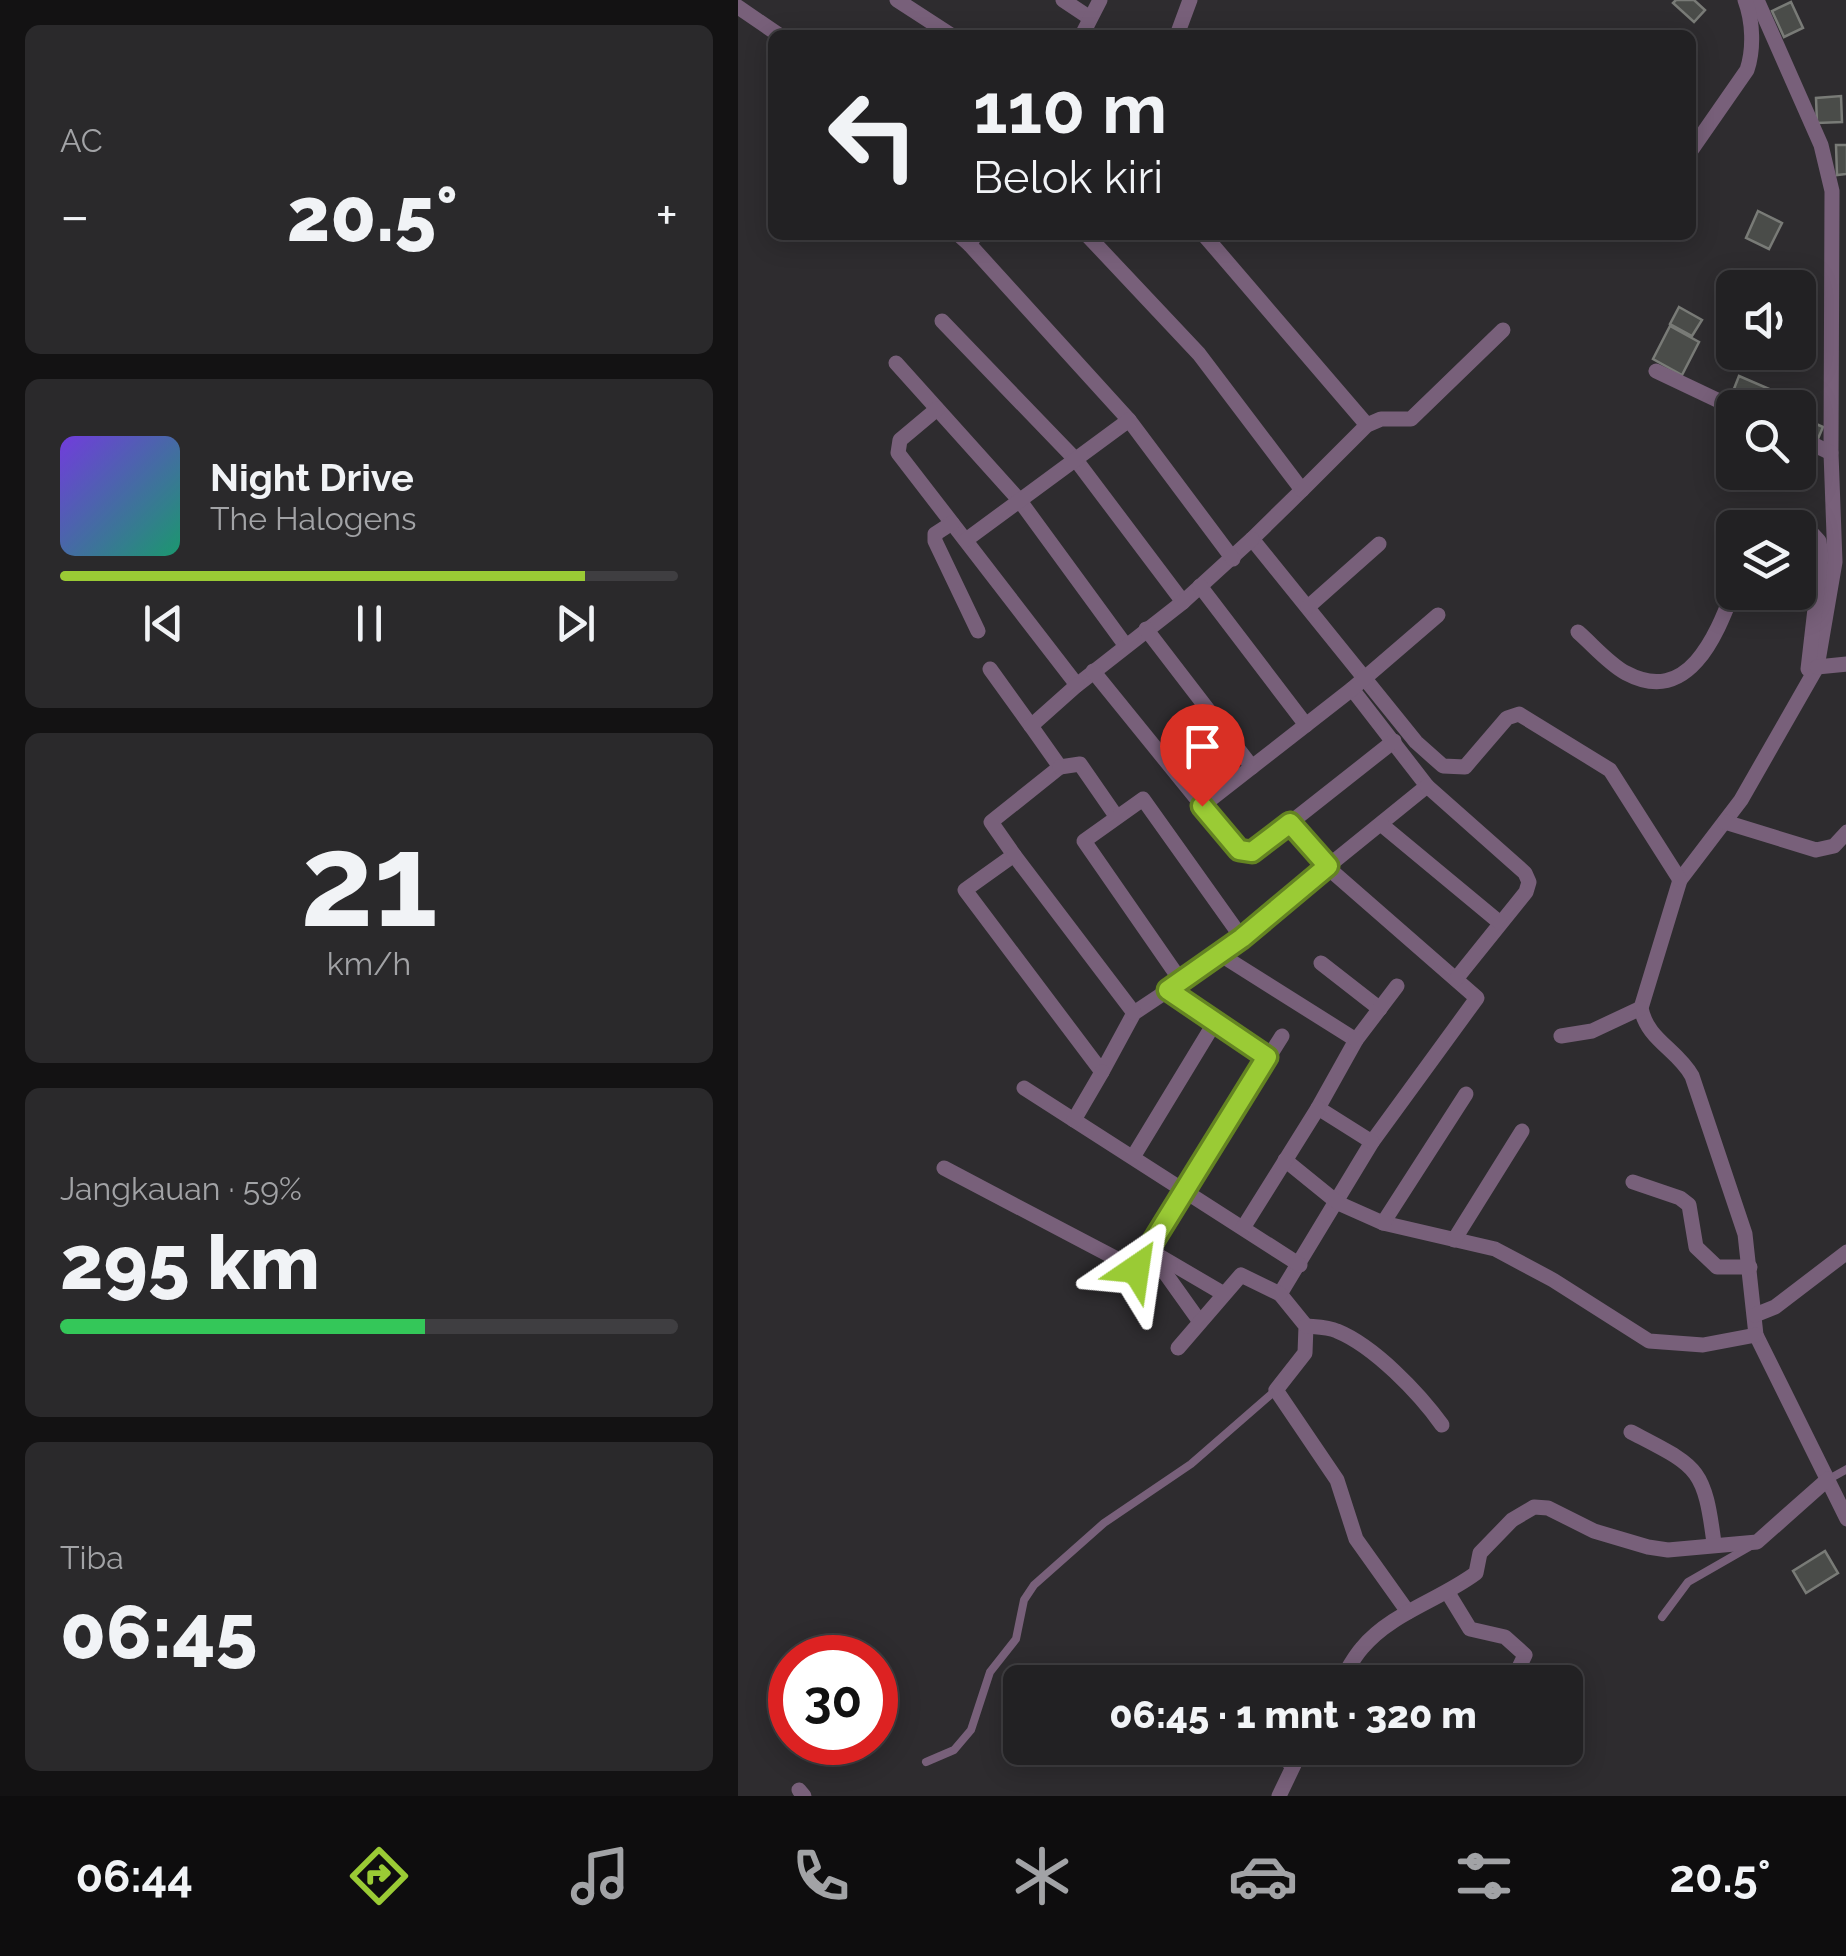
<!DOCTYPE html>
<html lang="id">
<meta charset="utf-8">
<style>
:root{--surface:#222123;--page:#2a292b;--text:#f1f3f6;--muted:#a2a3a6;--line:#3f3e41;--accent:#9acb35}
body{margin:0;font-family:Raleway,sans-serif;background:var(--page);color:var(--text);height:100vh;display:flex;flex-direction:column;font-size:38px;white-space:nowrap}
*{box-sizing:border-box;margin:0}
p{font-size:32px;color:var(--muted)}
.icon{flex:none;width:55px;height:55px;fill:none;stroke:currentColor;stroke-width:2;stroke-linecap:round;stroke-linejoin:round}
.map{position:relative;flex:1;overflow:hidden}
.side{display:flex;flex-direction:column;gap:25px;padding:25px;background:#131213;width:738px}
.side>*{flex:none}
.top-card{position:absolute;left:30px;top:30px;width:928px;height:210px;border-radius:15px;box-shadow:0 5px 25px #0003,0 0 0 2px var(--line);background:#222123;color:var(--text);overflow:hidden}
.buttons{position:absolute;left:978px;top:270px;display:grid;gap:20px}
.buttons a{display:grid;place-items:center;width:100px;height:100px;border-radius:15px;background:var(--surface);box-shadow:0 5px 25px #0003,0 0 0 2px var(--line);font-size:50px}
.speed{position:absolute;left:30px;top:1635px;display:flex;gap:20px;font-size:50px;font-weight:700;text-align:center}
.speed>*{display:grid;place-content:center;width:130px;height:130px;border-radius:50%;background:var(--surface);box-shadow:0 5px 25px #0003,0 0 0 2px var(--line);line-height:1}
.speed .limit{border:15px solid #d22;background:#fff;color:#111}
.pin{position:absolute;display:grid;place-items:center;width:85px;height:85px;color:#fff;margin:-102px -42px;border-radius:50% 50% 50% 0;rotate:-45deg;box-shadow:0 0 10px #0007}
.pin .icon{rotate:45deg}
.me{position:absolute;width:110px;margin:-55px;rotate:32deg;stroke-linejoin:round;filter:drop-shadow(0 0 8px #0008)}
.turn{display:flex;align-items:center;gap:35px;height:210px;padding:0 40px;font-size:45px}
.turn .icon{width:130px;height:130px;stroke-width:2.5}
.turn b{display:block;font-size:70px;line-height:85px}
.big{font-size:75px;font-weight:800;line-height:1.1}
.side .widget{flex:1;display:flex;flex-direction:column;justify-content:center;gap:15px;min-width:0;padding:0 35px;border-radius:15px;background:var(--page)}
.side .dial{align-items:center;gap:0}
.dial b{font-size:130px;line-height:1}
.song{display:flex;align-items:center;gap:30px}
.cover{width:120px;height:120px;border-radius:15px;background:linear-gradient(135deg,hsl(260 70% 55%),hsl(160 70% 35%))}
.played{height:10px;border-radius:5px;background:linear-gradient(90deg,var(--accent) 85%,var(--line) 85%)}
.keys{display:flex;justify-content:space-around;direction:ltr}
.heat{display:flex;justify-content:space-between;align-items:center;font-size:55px;direction:ltr}
.charge{height:15px;border-radius:8px;background:linear-gradient(90deg,#34c759 59%,var(--line) 0)}
.trip{position:absolute;left:265px;top:1665px;width:580px;height:100px;border-radius:15px;background:var(--surface);box-shadow:0 5px 25px #0003,0 0 0 2px var(--line);font-weight:800;line-height:100px;text-align:center}
.tabs{display:flex;height:160px;justify-content:space-around;align-items:center;background:#0e0d0e;color:var(--muted)}
.tabs .icon{width:70px;height:70px}
.tabs .active{color:var(--accent)}
.tabs b{font-size:45px;color:var(--text)}
main{display:flex;flex:1;min-height:0}
.map>svg:first-child{display:block}
</style>
<main>
<section class="side">
<div class="widget"><p>AC</p>
<div class="heat"><a>−</a><b class="big">20.5°</b><a>+</a></div>
</div>
<div class="widget">
<div class="song"><i class="cover"></i><div><b>Night Drive</b><p>The Halogens</p></div></div>
<div class="played"></div>
<div class="keys"><svg class="icon" aria-label="previous" viewBox="0 0 24 24"><path d="M18 5L8 12l10 7zM5 5v14"/></svg><svg class="icon" aria-label="pause" viewBox="0 0 24 24"><path d="M8 5v14M16 5v14"/></svg><svg class="icon" aria-label="next" viewBox="0 0 24 24"><path d="M6 5l10 7-10 7zM19 5v14"/></svg></div>
</div>
<div class="widget dial"><b>21</b><p>km/h</p></div>
<div class="widget"><p>Jangkauan · 59%</p><b class="big">295 km</b><div class="charge"></div></div>
<div class="widget"><p>Tiba</p><b class="big">06:45</b></div>
</section>
<div class="map">
<svg width="1109" height="1796" viewBox="0 0 1109 1796">
<rect width="100%" height="100%" fill="#2e2c2f"/>
<g fill="#4a4c49" stroke="#797b77" stroke-width="2.5">
<path d="M938,0H956L967,10L956,22L935,3Z"/>
<path d="M1053,2L1065,28L1046,37L1034,11Z"/>
<path d="M1103,96L1104,122L1079,123L1078,98Z"/>
<path d="M1098,145H1109V174L1099,175Z"/>
<path d="M1020,211L1044,223L1031,249L1008,238Z"/>
<path d="M941,307L964,320L954,336L932,324Z"/>
<path d="M932,326L961,342L944,375L915,359Z"/>
<path d="M1001,376L1043,394L1037,408H1012L992,399Z"/>
<path d="M1060,416L1085,427L1079,441L1060,433Z"/>
<path d="M1087,1551L1100,1573L1068,1593L1055,1571Z"/>
</g>
<g fill="none" stroke-linecap="round" stroke-linejoin="round">
<g stroke="#78607a" stroke-width="8">
<path d="M1091,1479L1109,1469"/>
<path d="M924,1617L950,1582L1011,1547"/>
<path d="M530,1748L553,1769"/>
<path d="M188,1762L216,1750L233,1730L252,1672L278,1639L286,1600L296,1585L366,1523L453,1464L538,1390"/>
</g>
<g stroke="#78607a" stroke-width="15">
<path d="M159,0L213,35"/>
<path d="M325,0L352,18"/>
<path d="M1019,0L1083,145L1094,191L1093,453L1097,562L1079,667L1003,800L942,880L903,1008C909,1040 939,1049 954,1076L1007,1234L1018,1335L1109,1519"/>
<path d="M0,7L41,35"/>
<path d="M344,35L362,0"/>
<path d="M439,35L452,0"/>
<path d="M952,152L1009,70C1016,49 1015,21 1007,0"/>
<path d="M221,235L232,245L237,235"/>
<path d="M349,235L461,354L564,490L514,539L678,742L705,766L727,767L769,718L781,714L872,770L942,880"/>
<path d="M466,235L629,425"/>
<path d="M232,245L391,420"/>
<path d="M204,321L338,460L445,602"/>
<path d="M158,363L282,501L388,646"/>
<path d="M918,371L996,408"/>
<path d="M199,409L162,440L160,453L339,685L445,602L514,539"/>
<path d="M1060,437L1093,453"/>
<path d="M564,490L629,425L643,419H673L765,330"/>
<path d="M214,523L197,534V541L240,631"/>
<path d="M1030,528L1041,524L1070,529L1081,541L1083,557L1070,669"/>
<path d="M228,540L391,420L495,559"/>
<path d="M462,586L568,725"/>
<path d="M570,607L641,544"/>
<path d="M408,629L514,767"/>
<path d="M840,632C855,645 871,664 888,673C950,706 978,636 995,592"/>
<path d="M1079,667L1109,664"/>
<path d="M252,669L293,726"/>
<path d="M355,671L501,851L514,852L552,823L589,867L689,786L614,689"/>
<path d="M339,685L293,726L322,767L253,822L276,855L227,890L364,1072L396,1013L483,955L589,867L739,998L634,1142L542,1294L568,1326L567,1353L538,1390L599,1480L618,1539L670,1612"/>
<path d="M322,767L342,764L378,816"/>
<path d="M689,786L787,873L791,882L788,892L718,979"/>
<path d="M464,806L614,689L700,615"/>
<path d="M987,822L1078,850L1096,846L1109,832"/>
<path d="M552,823L656,741"/>
<path d="M644,825L761,922"/>
<path d="M276,855L396,1013"/>
<path d="M483,955L618,1040L580,1108L634,1142"/>
<path d="M583,963L642,1009"/>
<path d="M443,981L346,841L405,799L504,938"/>
<path d="M430,990L529,1057"/>
<path d="M823,1036L854,1031L903,1008"/>
<path d="M618,1040L659,986"/>
<path d="M286,1088L562,1265"/>
<path d="M336,1120L364,1072"/>
<path d="M395,1157L477,1022"/>
<path d="M547,1160L600,1203L645,1223L757,1249L815,1280L911,1341L965,1345L1018,1335"/>
<path d="M206,1168L398,1269"/>
<path d="M895,1182L942,1198L951,1205L958,1247L979,1267H1012"/>
<path d="M645,1223L728,1094"/>
<path d="M505,1228L580,1108"/>
<path d="M716,1240L784,1131"/>
<path d="M410,1249L462,1322"/>
<path d="M416,1253L486,1294"/>
<path d="M392,1279L544,1036"/>
<path d="M1017,1315L1037,1307L1109,1252"/>
<path d="M568,1326C578,1327 590,1327 599,1331C636,1346 681,1393 704,1425"/>
<path d="M440,1348L503,1275L542,1294"/>
<path d="M893,1432C960,1467 966,1466 976,1543"/>
<path d="M710,1593L732,1629L767,1637L787,1655L774,1682"/>
<path d="M602,1682C609,1671 615,1658 624,1648C653,1613 702,1600 738,1573L742,1553L774,1520L796,1507L810,1508L856,1531L910,1547L930,1550L1019,1542L1090,1479"/>
<path d="M61,1790L66,1796"/>
<path d="M541,1796L564,1748"/>
</g>
</g>
<g fill="none" stroke-linecap="round" stroke-linejoin="round">
<g stroke="#648422" stroke-width="25">
<path id="route" d="M398,1269L529,1057L430,990L504,938L590,866L552,823L514,852L501,850L464,806"/>
</g>
<use href="#route" stroke="#9acb35" stroke-width="18"/>
</g>
</svg>
<div class="buttons">
<a><svg class="icon" aria-label="sound" viewBox="0 0 24 24"><path d="M4 9h4l5-4v14l-5-4H4zM17 9q2 3 0 6"/></svg></a>
<a><svg class="icon" aria-label="search" viewBox="0 0 24 24"><circle cx="10" cy="10" r="6"/><path d="M15 15l6 6"/></svg></a>
<a><svg class="icon" aria-label="layers" viewBox="0 0 24 24"><path d="M12 4l9 5-9 5-9-5zM3 14l9 5 9-5"/></svg></a>
</div>
<div class="speed"><div class="limit">30</div></div>
<div class="pin" style="left:464px;top:806px;background:#d93025"><svg class="icon" aria-label="arrive" viewBox="0 0 24 24"><path d="M6 21V4h12l-3 4 3 4H6"/></svg></div>
<svg class="me" style="left:398px;top:1269px" viewBox="-20 -20 40 40"><path d="M0-17L14 15 0 8-14 15z" fill="#9acb35" stroke="#fff" stroke-width="4"/></svg>
<div class="trip">06:45 · 1 mnt · 320 m</div>
<div class="top-card">
<div class="turn"><svg class="icon" aria-label="left" viewBox="0 0 24 24"><path d="M17 20v-9H6M10 6l-5 5 5 5"/></svg><div><b>110 m</b>Belok kiri</div></div>
</div>
</div>
</main>
<nav class="tabs">
<b>06:44</b>
<svg class="icon active" aria-label="directions" viewBox="0 0 24 24"><path d="M12 3l9 9-9 9-9-9zM9 14v-3h6M13 9l2 2-2 2"/></svg>
<svg class="icon" aria-label="music" viewBox="0 0 24 24"><path d="M9 18V5l10-2v13"/><circle cx="6" cy="18" r="3"/><circle cx="16" cy="16" r="3"/></svg>
<svg class="icon" aria-label="phone" viewBox="0 0 24 24"><path d="M5 4h4l2 5-3 2q2 4 5 5l2-3 5 2v4C11 20 4 13 5 4z"/></svg>
<svg class="icon" aria-label="climate" viewBox="0 0 24 24"><path d="M12 3v18M4 7l16 10M4 17L20 7"/></svg>
<svg class="icon" aria-label="car" viewBox="0 0 24 24"><path d="M5 17H2v-5l4-1 3-4h7l3 4 3 1v5h-3M9 17h6M6 11h13"/><circle cx="7" cy="17" r="2"/><circle cx="17" cy="17" r="2"/></svg>
<svg class="icon" aria-label="filters" viewBox="0 0 24 24"><path d="M4 7h16M4 17h16"/><circle cx="9" cy="7" r="2"/><circle cx="15" cy="17" r="2"/></svg>
<b>20.5°</b>
</nav>
